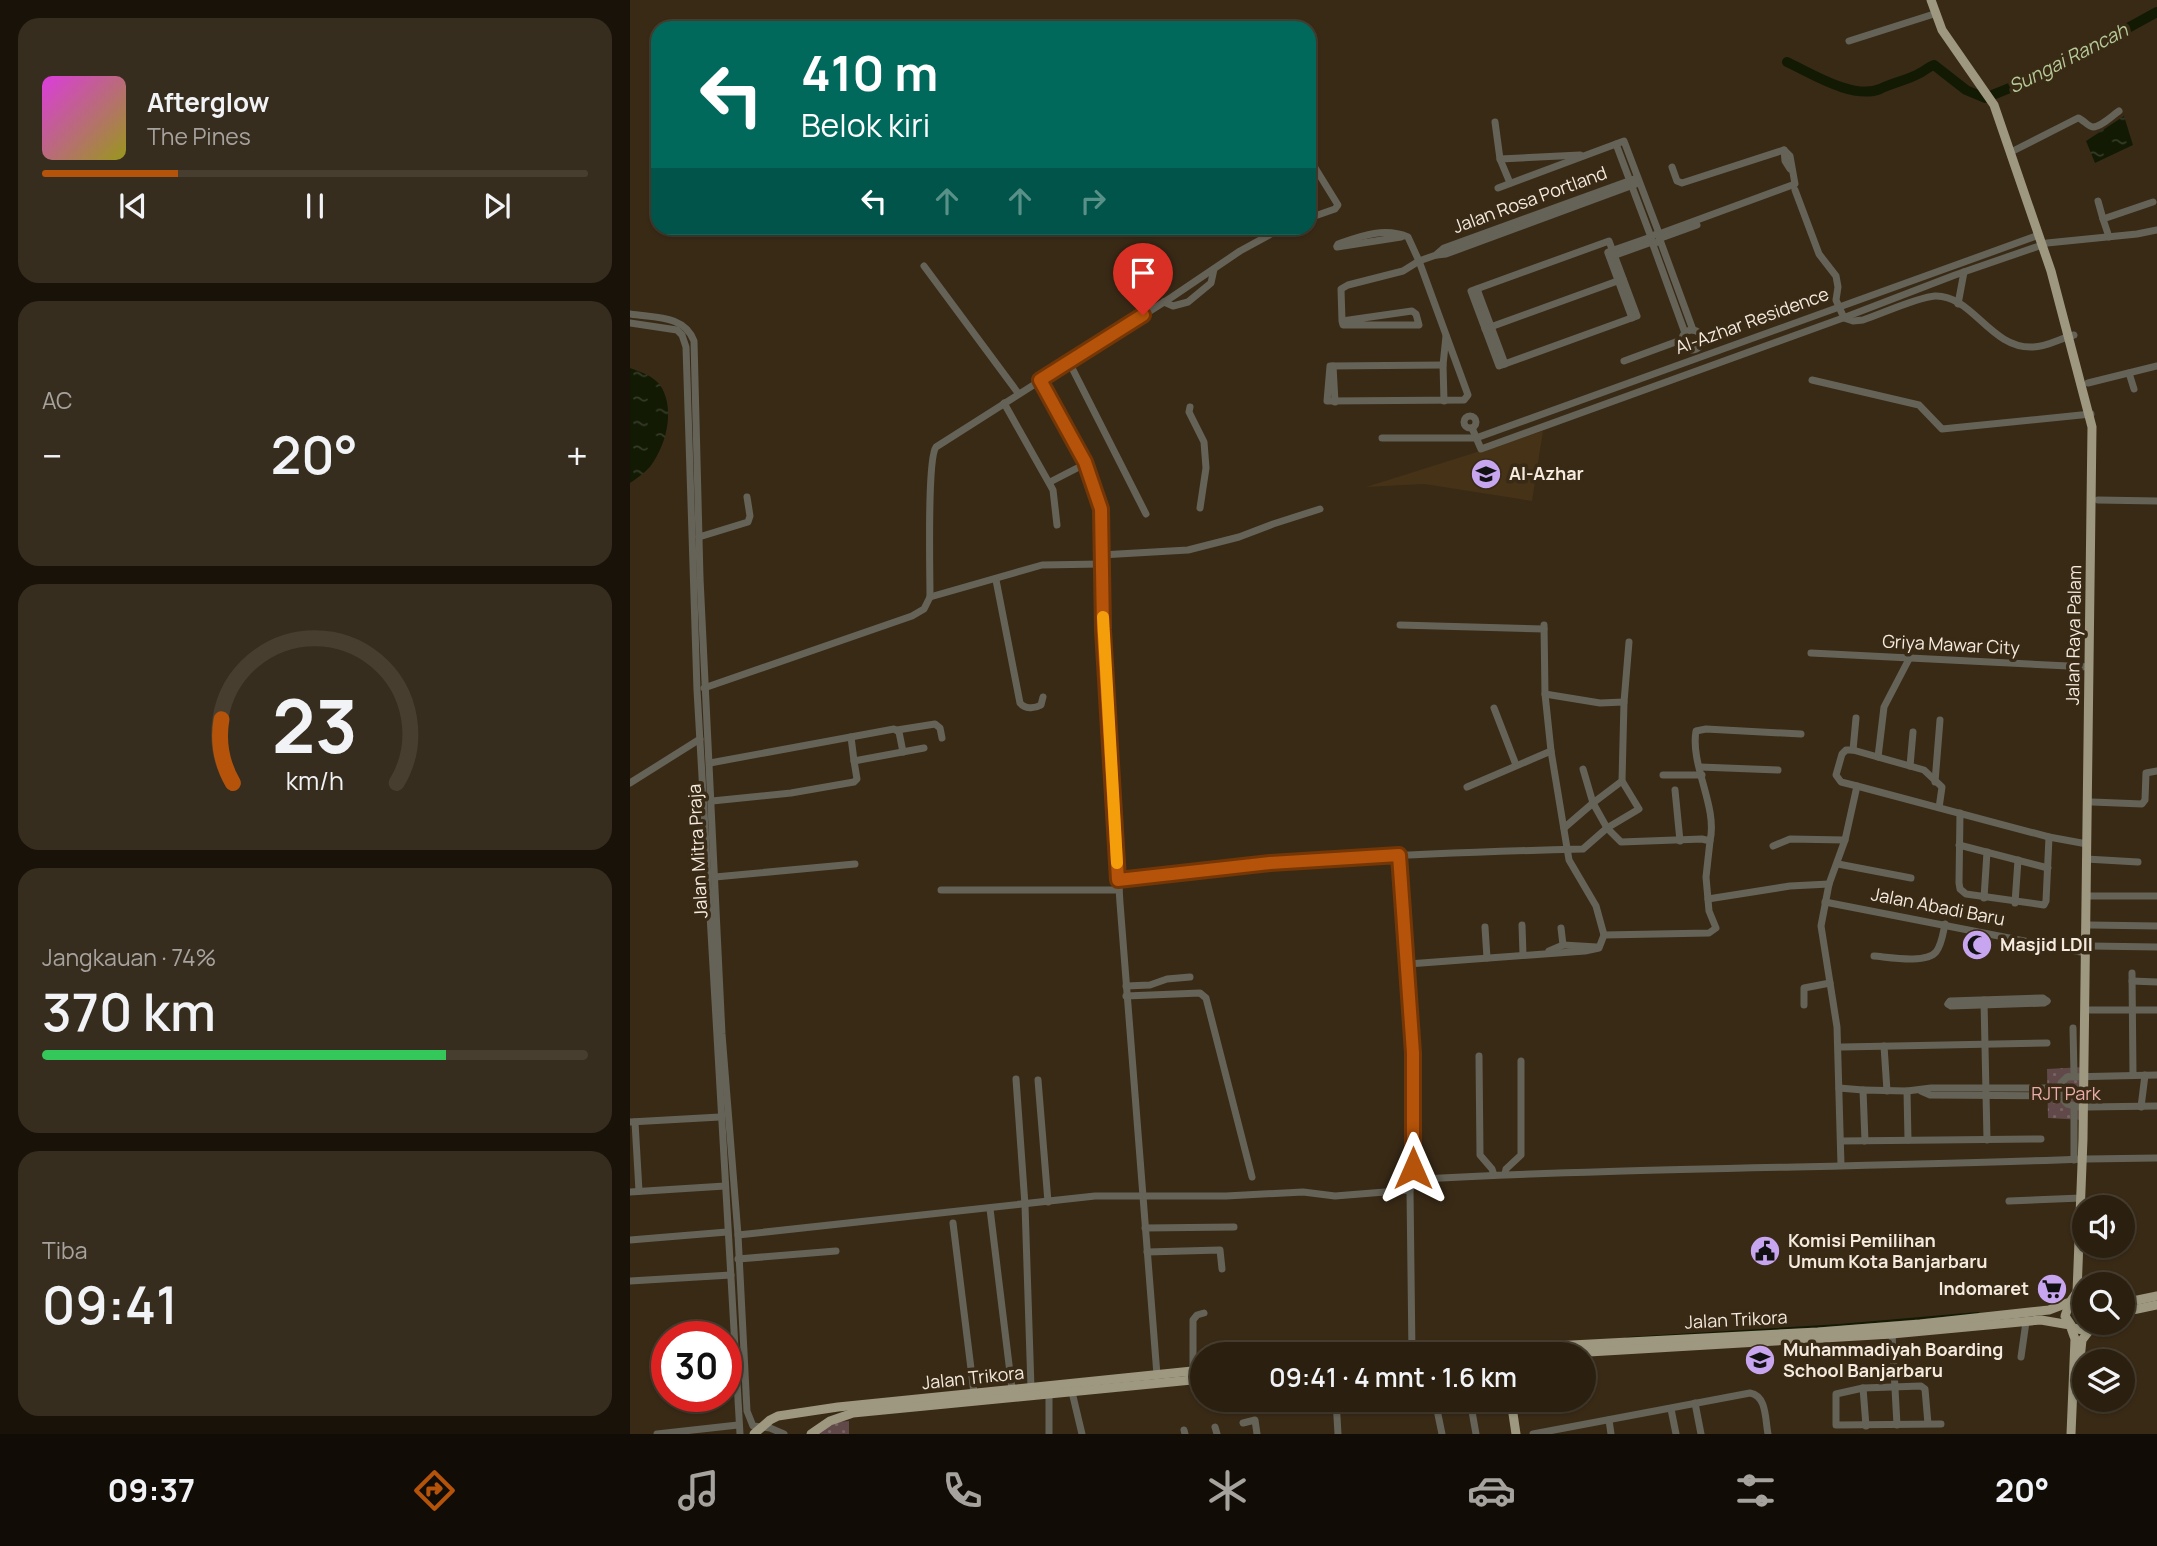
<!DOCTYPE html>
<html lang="id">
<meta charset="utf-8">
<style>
:root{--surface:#2b2010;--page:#372d1e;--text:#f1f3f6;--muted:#a6a39f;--line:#473e30;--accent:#b45309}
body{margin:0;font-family:Manrope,sans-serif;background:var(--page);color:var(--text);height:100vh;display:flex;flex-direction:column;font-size:26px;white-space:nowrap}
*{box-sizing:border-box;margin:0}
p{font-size:23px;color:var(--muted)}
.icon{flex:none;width:38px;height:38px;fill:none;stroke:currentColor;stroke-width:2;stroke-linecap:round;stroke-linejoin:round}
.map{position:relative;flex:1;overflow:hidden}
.details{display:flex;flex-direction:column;gap:18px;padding:18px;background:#181209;width:630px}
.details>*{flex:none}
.banner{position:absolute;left:21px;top:21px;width:665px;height:214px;border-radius:21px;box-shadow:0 2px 5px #0004,0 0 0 2px var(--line);background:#00695c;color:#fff;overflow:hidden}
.controls{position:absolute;left:1442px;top:1195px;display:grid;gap:14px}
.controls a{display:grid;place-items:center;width:63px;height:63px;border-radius:50%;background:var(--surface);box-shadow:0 2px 5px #0004,0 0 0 2px var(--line);font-size:35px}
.speed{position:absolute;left:21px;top:1321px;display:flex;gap:14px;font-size:35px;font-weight:700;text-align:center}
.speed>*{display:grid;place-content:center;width:91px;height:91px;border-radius:50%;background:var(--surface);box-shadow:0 2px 5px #0004,0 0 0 2px var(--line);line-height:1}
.speed .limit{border:10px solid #d22;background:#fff;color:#111}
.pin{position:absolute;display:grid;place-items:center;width:60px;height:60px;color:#fff;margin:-72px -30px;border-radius:50% 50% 50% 0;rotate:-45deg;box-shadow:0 0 7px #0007}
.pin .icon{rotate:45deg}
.me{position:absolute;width:77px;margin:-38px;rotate:0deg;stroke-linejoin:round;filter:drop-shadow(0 0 5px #0008)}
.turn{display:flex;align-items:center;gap:24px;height:147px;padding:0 35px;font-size:32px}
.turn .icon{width:91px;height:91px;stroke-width:2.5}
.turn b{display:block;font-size:49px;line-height:60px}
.lanes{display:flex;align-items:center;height:66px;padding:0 35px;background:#0003;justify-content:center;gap:35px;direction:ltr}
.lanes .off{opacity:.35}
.big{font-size:52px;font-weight:600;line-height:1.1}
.details .widget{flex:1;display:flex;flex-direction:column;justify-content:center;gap:10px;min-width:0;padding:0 24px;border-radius:21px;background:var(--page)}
.details .dial{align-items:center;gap:0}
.dial svg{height:182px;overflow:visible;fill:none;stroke:var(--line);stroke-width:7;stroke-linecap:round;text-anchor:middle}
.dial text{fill:var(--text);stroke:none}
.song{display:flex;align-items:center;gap:21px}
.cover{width:84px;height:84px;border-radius:10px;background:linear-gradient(135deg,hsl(300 70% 55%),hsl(60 70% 35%))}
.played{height:7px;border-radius:4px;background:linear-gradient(90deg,var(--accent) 25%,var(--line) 25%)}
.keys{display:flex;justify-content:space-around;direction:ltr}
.heat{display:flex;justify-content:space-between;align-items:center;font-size:38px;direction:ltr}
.charge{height:10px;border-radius:5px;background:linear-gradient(90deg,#34c759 74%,var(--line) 0)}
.trip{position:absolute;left:560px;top:1342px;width:406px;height:70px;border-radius:35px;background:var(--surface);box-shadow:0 2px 5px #0004,0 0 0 2px var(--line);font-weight:600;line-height:70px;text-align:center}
.menu{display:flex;height:112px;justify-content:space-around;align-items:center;background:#110d06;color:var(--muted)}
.menu .icon{width:49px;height:49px}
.menu .active{color:var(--accent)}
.menu b{font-size:32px;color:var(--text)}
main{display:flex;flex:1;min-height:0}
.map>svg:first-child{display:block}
</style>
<main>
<section class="details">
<div class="widget">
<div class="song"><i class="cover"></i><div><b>Afterglow</b><p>The Pines</p></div></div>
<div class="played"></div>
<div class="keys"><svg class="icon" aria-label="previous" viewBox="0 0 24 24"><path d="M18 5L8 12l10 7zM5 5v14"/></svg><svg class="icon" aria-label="pause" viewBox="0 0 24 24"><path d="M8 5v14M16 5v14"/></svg><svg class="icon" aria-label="next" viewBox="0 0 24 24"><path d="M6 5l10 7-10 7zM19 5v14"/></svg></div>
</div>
<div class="widget"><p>AC</p>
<div class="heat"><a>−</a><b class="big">20°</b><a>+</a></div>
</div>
<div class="widget dial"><svg viewBox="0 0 100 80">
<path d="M14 69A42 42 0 1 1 86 69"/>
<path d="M14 69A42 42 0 0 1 9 41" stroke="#b45309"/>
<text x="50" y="56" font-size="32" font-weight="700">23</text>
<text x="50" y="72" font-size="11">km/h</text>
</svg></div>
<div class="widget"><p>Jangkauan · 74%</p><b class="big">370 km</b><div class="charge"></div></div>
<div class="widget"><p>Tiba</p><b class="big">09:41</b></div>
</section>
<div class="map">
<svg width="1527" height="1434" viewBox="0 0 1527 1434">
<defs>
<pattern id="park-dots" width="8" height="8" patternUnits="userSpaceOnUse" patternTransform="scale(1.75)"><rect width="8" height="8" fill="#604948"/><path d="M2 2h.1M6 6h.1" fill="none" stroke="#776362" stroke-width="1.8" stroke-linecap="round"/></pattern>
<pattern id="water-ripples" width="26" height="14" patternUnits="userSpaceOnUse" patternTransform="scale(1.75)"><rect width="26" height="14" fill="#131a04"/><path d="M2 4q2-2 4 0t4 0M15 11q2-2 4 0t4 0" fill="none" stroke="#363b28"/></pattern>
</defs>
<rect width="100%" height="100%" fill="#392a16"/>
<path fill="#453217" d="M913,431L902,501L794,484L736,487Z"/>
<g fill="url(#park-dots)">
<path d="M1455,1067L1454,1120L1418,1118L1417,1069Z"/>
<path d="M219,1421V1434H186L208,1422Z"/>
</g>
<g fill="url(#water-ripples)">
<path d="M1494,116L1503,145L1465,163L1456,141Z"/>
<path d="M0,368C11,372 25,376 32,388C44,410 37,441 24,461C19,470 9,477 0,483Z"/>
</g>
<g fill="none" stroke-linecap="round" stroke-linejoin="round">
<g stroke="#131a04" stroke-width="2">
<path d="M997,1338L1210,1325L1348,1313"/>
<path d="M713,1354L772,1351"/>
</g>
<path stroke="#131a04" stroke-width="10" d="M1157,62C1181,73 1223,100 1250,89C1262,83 1278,80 1290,73C1296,70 1298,67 1304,65L1336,90L1355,98L1414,74L1527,12"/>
<g stroke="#656357" stroke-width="7">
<path d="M1219,41L1304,14"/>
<path d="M865,122L870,159L880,183"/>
<path d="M1154,150L1155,161L1160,169"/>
<path d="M1385,150L1448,118C1453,119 1458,127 1463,127C1471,127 1483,115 1489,111"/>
<path d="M679,158L708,205L705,209L679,218"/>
<path d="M870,159L950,155"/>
<path d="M868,188L994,141L1030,236L1029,242L1023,243L1021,237L1028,233"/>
<path d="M1165,190L1189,254L1206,276L1208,287L1206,300L1214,318L1223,321L1233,320C1251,314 1288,297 1305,296C1343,295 1360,349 1403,347C1417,347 1431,338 1444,335"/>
<path d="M1468,201L1473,219"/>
<path d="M1029,234L1165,184L1160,156L1154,150L1052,183L1047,181L1042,167"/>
<path d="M1479,237L1473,219L1523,202"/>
<path d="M1031,238L1067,225"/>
<path d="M1030,240L1063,330"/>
<path d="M979,241L1007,316L869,366L841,291Z"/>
<path d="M1417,243L1507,234L1527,230"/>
<path d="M707,246L708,244C731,236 754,227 778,237L789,261L838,395L834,400L697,401L700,366L813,365"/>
<path d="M707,247L771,237"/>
<path d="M978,252L1021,237L986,144"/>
<path d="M978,253L1002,318"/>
<path d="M807,255L816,254L1006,184"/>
<path d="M980,257L1022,242L1055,333"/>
<path d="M294,266L388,393"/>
<path d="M847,289L875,364"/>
<path d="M534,302L543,306L558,302L581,283L584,269"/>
<path d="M1328,304L1334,272"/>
<path d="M0,314C25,318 54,315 64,341L70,578L92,1034L108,1235L117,1411L123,1426L140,1428L154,1434"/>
<path d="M712,321L782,311L786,314L789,325H713L712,321L711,289L718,285L773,271L789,261L806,255L814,248L1007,178"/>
<path d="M0,323L47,330L52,335L56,347L67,690L110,1434"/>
<path d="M855,329L993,279"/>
<circle cx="1062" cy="340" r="10"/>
<path d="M994,361L1051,340"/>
<path d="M439,362L516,514"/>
<path d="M703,366L705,402"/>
<path d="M1499,373L1504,389"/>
<path d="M410,380L455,462L468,495L473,519L471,584L473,630L490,903L527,1375"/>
<path d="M1182,380L1289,405L1312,429L1461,414"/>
<path d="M1458,383L1527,366"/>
<path d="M814,401L813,365L816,336"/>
<path d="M374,403L423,490L427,525"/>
<path d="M560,407L559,412L574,442L576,468L570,508"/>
<circle cx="840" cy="422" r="6"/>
<path d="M842,428L851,449L1213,318L1325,275L1412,245"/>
<path d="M752,438H846L1409,235"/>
<path d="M420,482L455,464"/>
<path d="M1468,500L1527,501"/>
<path d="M69,537L118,522L120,516L117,497"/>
<path d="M471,555L558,550L609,537L643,524L690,509"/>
<path d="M366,580L390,703C395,709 404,709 411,705L413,697"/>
<path d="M300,597L412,565L471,564"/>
<path d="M770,625L914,629"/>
<path d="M1181,653L1459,667"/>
<path d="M74,688L282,616L294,609L300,597C300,574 297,459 306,447L542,297L610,251L652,228"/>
<path d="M915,694L970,703L994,702"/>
<path d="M864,708L886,765"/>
<path d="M267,730L305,724L310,728L312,738"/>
<path d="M221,737L224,761"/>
<path d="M1223,750L1226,718"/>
<path d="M1248,757L1254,707L1279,659"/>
<path d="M80,763L264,729L269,732L273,752"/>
<path d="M1280,766L1283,732"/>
<path d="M1070,767L1148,770"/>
<path d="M1033,775H1072"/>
<path d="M1305,782L1310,720"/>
<path d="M0,783L70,739"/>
<path d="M837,787L921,751"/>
<path d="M1045,790L1050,841"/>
<path d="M82,801L161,793L224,782L227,779L224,761L294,748"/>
<path d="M1462,802L1512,804L1515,800L1516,773L1527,771"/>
<path d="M1309,808L1312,787L1294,770L1223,750H1216L1212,754L1206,775L1211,782L1227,786L1419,837L1457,844"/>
<path d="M1330,813L1329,883L1330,889L1336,894L1414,905L1416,901L1419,837"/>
<path d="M934,828L963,803L953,769"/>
<path d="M1080,841C1088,807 1060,765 1066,731L1076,729L1171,734"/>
<path d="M1329,845L1418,868"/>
<path d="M1143,846L1160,839L1215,840"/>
<path d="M769,855L784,1053L783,1183L780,1190L782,1354"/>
<path d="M1456,859L1508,862"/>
<path d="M1208,864L1281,878"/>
<path d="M85,877L225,864"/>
<path d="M488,880C642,859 798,853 953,849L977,828L1009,809L992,781L994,702L999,642"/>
<path d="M311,890H489"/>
<path d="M1460,896H1527"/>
<path d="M1354,898L1357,852"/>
<path d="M1078,899L1160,886L1199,884"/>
<path d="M1195,902L1456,953"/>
<path d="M1385,903L1388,860"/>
<path d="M892,925L893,955"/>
<path d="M1460,925L1527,926"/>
<path d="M855,927L857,958"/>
<path d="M974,935L1079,933L1086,928L1079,911L1076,877L1080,841L1072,839L991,842L977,828L963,803L992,781"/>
<path d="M933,945L967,947"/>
<path d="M1460,946L1527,947"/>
<path d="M919,951L933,945L931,928"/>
<path d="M1244,956C1258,957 1296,964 1306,952C1312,944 1313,933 1315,924"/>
<path d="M778,964L955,951L969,948L974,935L966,906L939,860L921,751L915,694L914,625"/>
<path d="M1502,973L1503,1075"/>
<path d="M1502,981L1527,982"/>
<path d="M496,986L520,985L537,979L560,977"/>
<path d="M496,996L570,993L576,998L622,1177"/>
<path d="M1354,1000L1357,1140"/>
<path d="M1318,1004L1320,1001L1413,998L1417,1001"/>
<path d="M1318,1004L1321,1006L1414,1003L1417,1001"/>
<path d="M1174,1005V988L1200,983"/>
<path d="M1460,1010H1527"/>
<path d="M1443,1028L1444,1075"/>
<path d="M1254,1046L1257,1091"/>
<path d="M1212,1047L1417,1043"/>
<path d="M849,1056L850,1155L862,1169L864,1175"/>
<path d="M386,1079L395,1205L401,1388"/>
<path d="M408,1080L418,1202"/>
<path d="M1209,1088L1233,1090"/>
<path d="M1277,1091L1278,1140"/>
<path d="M1291,1091L1300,1095L1430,1096"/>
<path d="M1458,1107L1527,1106"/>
<path d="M1511,1107L1515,1075"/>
<path d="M1454,1108L1437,1104L1430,1096L1431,1083L1437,1077L1527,1075"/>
<path d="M0,1122L90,1117"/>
<path d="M5,1122L9,1191"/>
<path d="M1211,1141L1411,1139"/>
<path d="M1235,1141L1233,1090L1277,1091L1301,1088H1429"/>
<path d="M1457,1159L1527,1158"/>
<path d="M1444,1160V1108"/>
<path d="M1211,1165L1207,1027L1191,926L1199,884L1215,840L1227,786"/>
<path d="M875,1174L876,1169L891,1155V1061"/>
<path d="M783,1183L792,1179C1012,1167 1233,1168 1453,1159"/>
<path d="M0,1192L95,1186"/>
<path d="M1379,1201L1451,1198"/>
<path d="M360,1209L382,1389"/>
<path d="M323,1223L344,1393"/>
<path d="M515,1228L604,1227"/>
<path d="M108,1235L465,1196H596L673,1192L705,1196L780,1190"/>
<path d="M0,1240L97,1232"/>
<path d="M517,1252L590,1250L592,1269"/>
<path d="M108,1259L206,1251"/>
<path d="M0,1281L101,1275"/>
<path d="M1262,1334L1267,1425"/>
<path d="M1391,1357L1396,1322"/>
<path d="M563,1371V1320L567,1315L574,1313"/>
<path d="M1233,1388L1236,1426"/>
<path d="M442,1392L452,1434"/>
<path d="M706,1400L708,1434"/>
<path d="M805,1400L812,1434"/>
<path d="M840,1400L846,1434"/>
<path d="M1065,1403L1071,1434"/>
<path d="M1041,1409L1046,1434"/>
<path d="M979,1420L981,1434"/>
<path d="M613,1423L625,1420L627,1434"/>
<path d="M1298,1424L1295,1389L1291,1386L1233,1388L1206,1394V1425L1311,1424"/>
<path d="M585,1427L587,1434"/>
<path d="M554,1430L555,1434"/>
<path d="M27,1434L108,1425"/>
<path d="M419,1434V1394"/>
<path d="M903,1434L1120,1393C1137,1396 1135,1419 1138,1434"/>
</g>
<g stroke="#9d987f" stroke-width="9">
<path d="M1454,1298L1448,1297L1440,1302L1435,1316L1443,1328L1453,1330L1461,1327"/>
<path d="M1493,1303L1527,1296"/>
<path d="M1493,1312L1527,1305"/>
<path d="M773,1354L1188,1332L1290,1324L1419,1310L1440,1302L1447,1292L1453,1139L1462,427L1421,271L1364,105L1312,30L1301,0"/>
<path d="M925,1354L1262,1334L1411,1320L1440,1325L1445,1339L1441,1434"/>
<path d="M1450,1359L1452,1340L1465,1323"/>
<path d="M881,1400L886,1434"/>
<path d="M124,1434L140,1420L148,1416L208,1407L572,1370"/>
<path d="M181,1434L200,1421L223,1413L572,1379"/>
</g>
</g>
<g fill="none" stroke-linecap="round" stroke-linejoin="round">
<g stroke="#753606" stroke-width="18">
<path id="route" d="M513,315L410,380L455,462L471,509L473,630L488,880L640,863L769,855L783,1053V1168"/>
</g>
<use href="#route" stroke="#b45309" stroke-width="12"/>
<path stroke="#f59e0b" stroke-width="12" d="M473,617L487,863"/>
</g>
<defs>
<g id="school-disc" transform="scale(1.575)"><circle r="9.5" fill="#c8a5ef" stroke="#392a16"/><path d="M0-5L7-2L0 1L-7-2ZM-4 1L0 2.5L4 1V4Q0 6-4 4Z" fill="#111"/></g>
<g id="mosque-disc" transform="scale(1.575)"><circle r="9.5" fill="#c8a5ef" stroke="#392a16"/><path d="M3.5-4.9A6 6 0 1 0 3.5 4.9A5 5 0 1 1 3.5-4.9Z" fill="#111"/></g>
<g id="civic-disc" transform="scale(1.575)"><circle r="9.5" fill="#c8a5ef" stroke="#392a16"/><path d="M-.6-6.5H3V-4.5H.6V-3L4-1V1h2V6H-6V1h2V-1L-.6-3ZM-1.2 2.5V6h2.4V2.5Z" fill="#111"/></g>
<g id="supermarket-disc" transform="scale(1.575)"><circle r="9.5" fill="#c8a5ef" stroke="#392a16"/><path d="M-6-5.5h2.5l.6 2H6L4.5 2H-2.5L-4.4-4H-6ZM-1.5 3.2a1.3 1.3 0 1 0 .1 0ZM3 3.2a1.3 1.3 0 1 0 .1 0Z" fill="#111"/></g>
</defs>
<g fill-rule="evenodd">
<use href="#school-disc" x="856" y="474"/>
<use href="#mosque-disc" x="1347" y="945"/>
<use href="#civic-disc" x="1135" y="1251"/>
<use href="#supermarket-disc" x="1422" y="1289"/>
<use href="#school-disc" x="1130" y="1360"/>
</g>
<g text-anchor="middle" stroke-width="7" stroke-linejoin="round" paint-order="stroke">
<g font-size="18" fill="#f4eade" stroke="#392a16">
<text transform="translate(900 200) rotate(-20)" y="6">Jalan Rosa Portland</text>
<text transform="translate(1122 321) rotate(-20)" y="6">Al-Azhar Residence</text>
<text transform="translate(1444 635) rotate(-89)" y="6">Jalan Raya Palam</text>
<text transform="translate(1321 645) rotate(3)" y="6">Griya Mawar City</text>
<text transform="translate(68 851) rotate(-93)" y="6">Jalan Mitra Praja</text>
<text transform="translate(1308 907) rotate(11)" y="6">Jalan Abadi Baru</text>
<text transform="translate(1106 1320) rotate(-3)" y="6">Jalan Trikora</text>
<text transform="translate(343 1378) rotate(-6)" y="6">Jalan Trikora</text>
</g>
<g font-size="18" font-weight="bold" fill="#f4eade" stroke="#392a16" text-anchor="start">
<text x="879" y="480">Al-Azhar</text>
<text x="1370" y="951">Masjid LDII</text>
<text x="1158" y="1247">Komisi Pemilihan<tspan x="1158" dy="21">Umum Kota Banjarbaru</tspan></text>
<text x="1399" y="1295" text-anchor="end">Indomaret</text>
<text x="1153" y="1356">Muhammadiyah Boarding<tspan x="1153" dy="21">School Banjarbaru</tspan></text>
</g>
<g font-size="18" fill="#eaadaa" stroke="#392a16">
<text x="1436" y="1100">RJT Park</text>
</g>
<g font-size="19" font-style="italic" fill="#b6c996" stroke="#392a16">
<text transform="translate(1438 58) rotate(-27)" y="7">Sungai Rancah</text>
</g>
</g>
</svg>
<div class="controls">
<a><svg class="icon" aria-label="sound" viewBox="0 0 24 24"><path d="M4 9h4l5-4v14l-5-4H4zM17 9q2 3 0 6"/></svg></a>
<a><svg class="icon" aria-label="search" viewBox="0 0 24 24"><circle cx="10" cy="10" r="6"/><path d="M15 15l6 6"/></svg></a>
<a><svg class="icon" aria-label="layers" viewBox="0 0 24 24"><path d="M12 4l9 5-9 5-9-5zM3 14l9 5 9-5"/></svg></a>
</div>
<div class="speed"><div class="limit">30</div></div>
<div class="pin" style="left:513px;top:315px;background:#d93025"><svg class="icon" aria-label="arrive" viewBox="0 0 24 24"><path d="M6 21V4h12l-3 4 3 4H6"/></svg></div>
<svg class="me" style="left:783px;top:1168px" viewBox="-20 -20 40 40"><path d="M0-17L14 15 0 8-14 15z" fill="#b45309" stroke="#fff" stroke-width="4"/></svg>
<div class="trip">09:41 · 4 mnt · 1.6 km</div>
<div class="banner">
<div class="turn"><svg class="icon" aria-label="left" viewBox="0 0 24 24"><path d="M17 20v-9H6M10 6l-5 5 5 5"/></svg><div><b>410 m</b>Belok kiri</div></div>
<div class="lanes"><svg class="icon" aria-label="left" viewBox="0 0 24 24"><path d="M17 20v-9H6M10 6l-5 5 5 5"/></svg><svg class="icon off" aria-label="ahead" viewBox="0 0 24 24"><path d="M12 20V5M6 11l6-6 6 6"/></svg><svg class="icon off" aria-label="ahead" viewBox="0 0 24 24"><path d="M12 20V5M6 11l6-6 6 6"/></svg><svg class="icon off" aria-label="right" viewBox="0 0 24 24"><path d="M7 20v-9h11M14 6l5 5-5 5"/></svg></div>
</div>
</div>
</main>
<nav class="menu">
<b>09:37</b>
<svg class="icon active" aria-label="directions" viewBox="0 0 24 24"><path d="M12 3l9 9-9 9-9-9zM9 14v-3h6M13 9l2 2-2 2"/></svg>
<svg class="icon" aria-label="music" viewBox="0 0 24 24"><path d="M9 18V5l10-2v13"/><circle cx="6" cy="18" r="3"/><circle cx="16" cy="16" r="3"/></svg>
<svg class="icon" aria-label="phone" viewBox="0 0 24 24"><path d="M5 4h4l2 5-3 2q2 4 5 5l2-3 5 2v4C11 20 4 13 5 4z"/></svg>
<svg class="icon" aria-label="climate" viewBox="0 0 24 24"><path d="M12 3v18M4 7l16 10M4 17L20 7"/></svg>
<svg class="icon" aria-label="car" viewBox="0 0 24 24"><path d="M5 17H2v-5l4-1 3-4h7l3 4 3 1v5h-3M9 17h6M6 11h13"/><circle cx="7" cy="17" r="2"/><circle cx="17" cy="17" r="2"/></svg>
<svg class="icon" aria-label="filters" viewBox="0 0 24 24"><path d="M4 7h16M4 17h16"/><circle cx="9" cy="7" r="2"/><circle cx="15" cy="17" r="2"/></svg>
<b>20°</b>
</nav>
